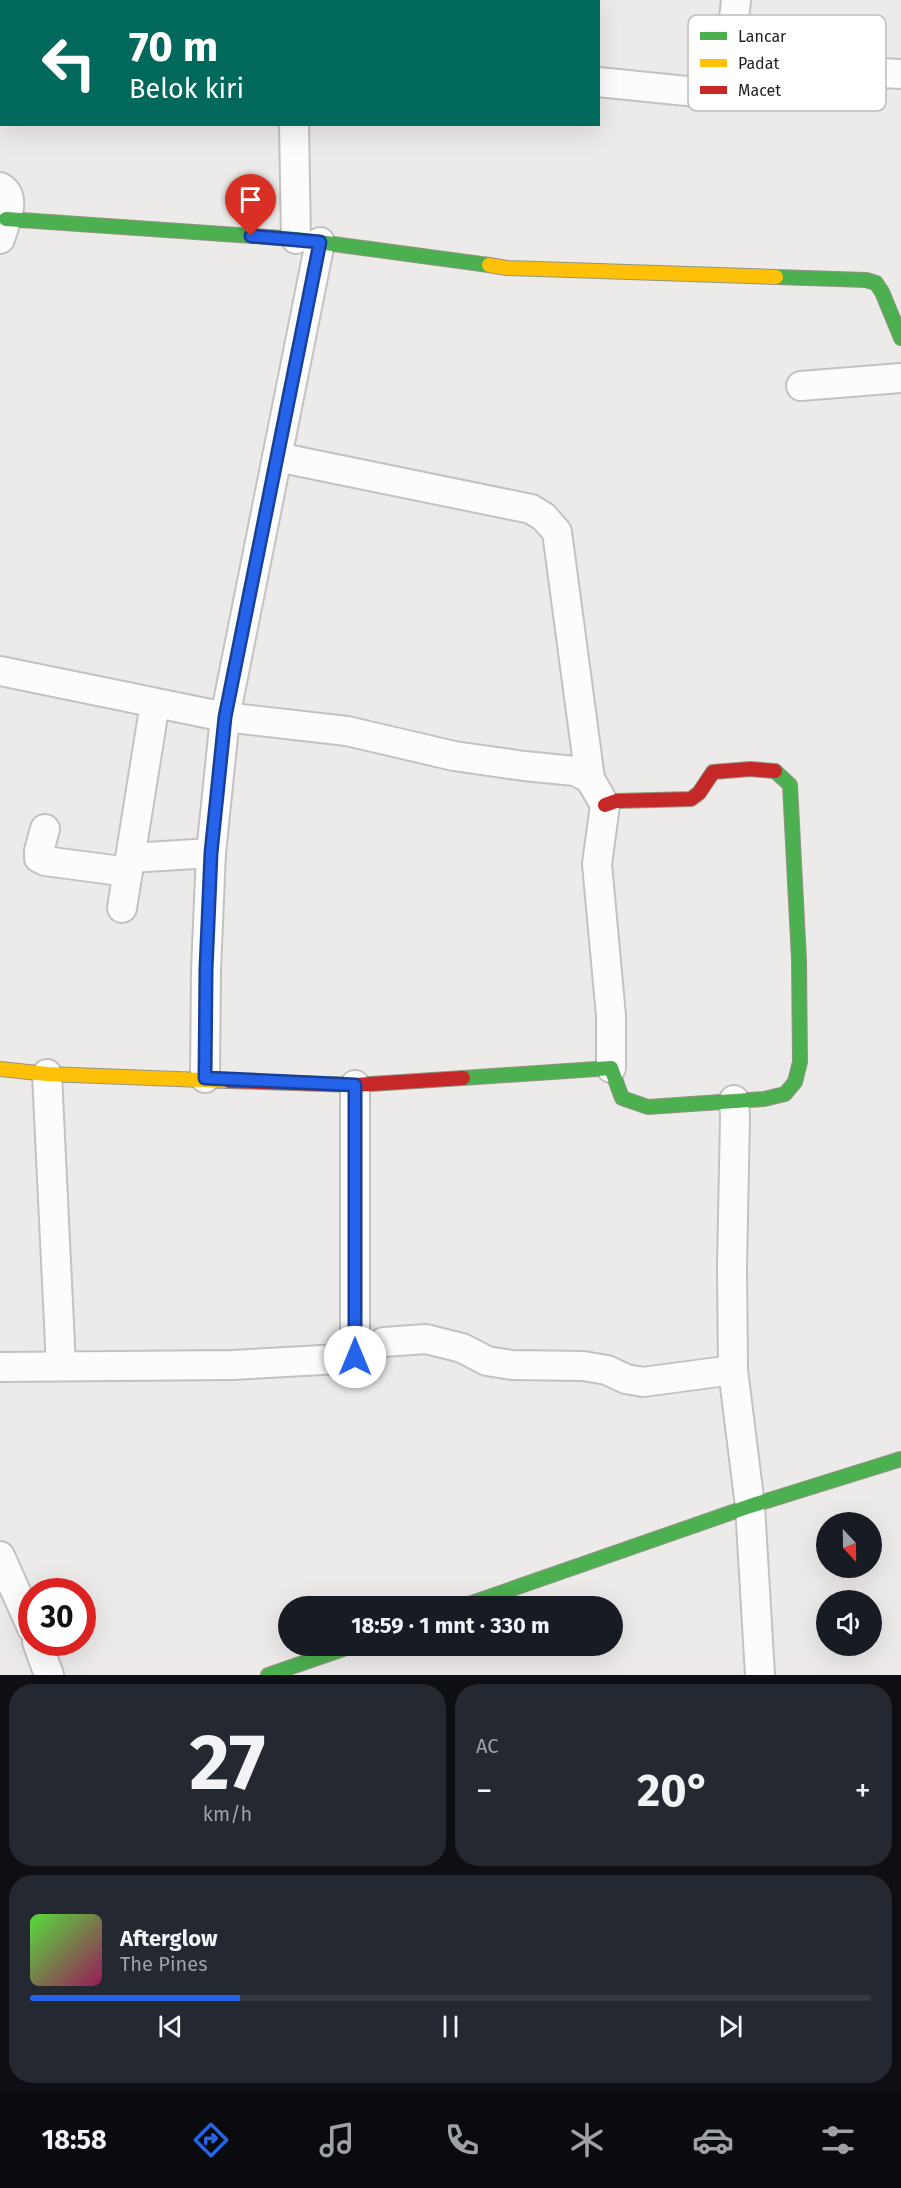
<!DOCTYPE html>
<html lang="id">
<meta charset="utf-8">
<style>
:root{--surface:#171b24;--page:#242831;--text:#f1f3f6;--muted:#9ea1a6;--line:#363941;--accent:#2563eb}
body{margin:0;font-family:"Fira Sans",sans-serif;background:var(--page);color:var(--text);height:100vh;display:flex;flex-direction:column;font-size:22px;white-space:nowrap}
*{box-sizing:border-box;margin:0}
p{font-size:20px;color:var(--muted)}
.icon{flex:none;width:33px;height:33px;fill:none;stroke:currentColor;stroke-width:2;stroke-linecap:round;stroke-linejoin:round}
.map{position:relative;height:1675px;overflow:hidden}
.sheet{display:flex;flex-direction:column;gap:9px;padding:9px;background:#0d0f14;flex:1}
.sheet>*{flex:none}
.hud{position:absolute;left:0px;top:0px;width:600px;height:126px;box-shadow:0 6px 24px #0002;background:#00695c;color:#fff;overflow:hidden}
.needle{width:39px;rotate:158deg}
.fabs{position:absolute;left:816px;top:1512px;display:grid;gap:12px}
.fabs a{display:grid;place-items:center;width:66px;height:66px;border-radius:50%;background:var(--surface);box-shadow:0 6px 24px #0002;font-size:30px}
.speed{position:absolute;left:18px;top:1578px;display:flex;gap:12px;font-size:30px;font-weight:700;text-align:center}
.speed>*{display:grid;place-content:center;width:78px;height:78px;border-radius:50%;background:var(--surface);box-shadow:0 6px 24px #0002;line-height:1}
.speed .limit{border:9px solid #d22;background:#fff;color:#111}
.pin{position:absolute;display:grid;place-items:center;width:51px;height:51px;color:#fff;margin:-62px -26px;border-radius:50% 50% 50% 0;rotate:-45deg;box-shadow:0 0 6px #0007}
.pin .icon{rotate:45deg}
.me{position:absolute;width:66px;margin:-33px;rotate:0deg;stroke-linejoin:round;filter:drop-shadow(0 0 4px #0008)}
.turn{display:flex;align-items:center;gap:21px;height:126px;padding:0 30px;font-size:27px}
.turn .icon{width:78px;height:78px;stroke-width:2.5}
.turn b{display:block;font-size:42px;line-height:51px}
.big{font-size:45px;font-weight:700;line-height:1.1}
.sheet .tile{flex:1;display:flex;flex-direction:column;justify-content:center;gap:9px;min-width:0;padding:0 21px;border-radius:24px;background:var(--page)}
.sheet .dial{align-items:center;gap:0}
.dial b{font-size:78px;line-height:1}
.song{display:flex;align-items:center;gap:18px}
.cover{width:72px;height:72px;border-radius:9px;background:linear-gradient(135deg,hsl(110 70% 55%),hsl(330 70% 35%))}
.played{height:6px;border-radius:3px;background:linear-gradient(90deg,var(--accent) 25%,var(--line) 25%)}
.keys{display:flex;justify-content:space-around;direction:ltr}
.heat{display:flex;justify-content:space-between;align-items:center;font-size:33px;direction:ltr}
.sheet .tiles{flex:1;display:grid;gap:9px;grid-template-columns:1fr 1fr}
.tile:last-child{grid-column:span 2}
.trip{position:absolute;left:278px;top:1596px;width:345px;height:60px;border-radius:30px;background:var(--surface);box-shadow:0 6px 24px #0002;font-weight:700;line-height:60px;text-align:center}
.tab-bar{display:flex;height:96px;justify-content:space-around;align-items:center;background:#090b0e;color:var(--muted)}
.tab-bar .icon{width:42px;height:42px}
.tab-bar .selected{color:var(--accent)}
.tab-bar b{font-size:27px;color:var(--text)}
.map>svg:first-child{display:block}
</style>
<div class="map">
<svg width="901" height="1675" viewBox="0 0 901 1675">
<rect width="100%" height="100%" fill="#edebe9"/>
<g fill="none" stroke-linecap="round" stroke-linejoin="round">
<g stroke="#c3c2c1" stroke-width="32">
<g id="street">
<path d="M66,0L84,2"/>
<path d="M293,0V2"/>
<path d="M18,2L19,0"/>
<path d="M460,2V0"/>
<path d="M0,40L2,35"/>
<path d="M598,82L726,95L786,85L841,71L901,74"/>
<path d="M726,95L736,0"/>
<path d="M294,124L296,239"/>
<path d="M0,187C18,197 5,222 0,239"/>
<path d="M801,386L901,378"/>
<path d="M277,457L531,509L544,517L557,532L590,779"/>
<path d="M0,671L225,717L347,731L454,756L524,766L575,771L590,779L605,805L597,864L611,1016V1068"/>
<path d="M45,829L39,851V858L45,861L128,872"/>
<path d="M130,858L211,853"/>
<path d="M122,908L155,703"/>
<path d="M47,1074L61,1366"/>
<path d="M205,1078L206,970L211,853L225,717L320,242"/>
<path d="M355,1085V1357"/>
<path d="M734,1100L735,1117L732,1267L733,1370L750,1506L760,1675"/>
<path d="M0,1367L233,1365L340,1359L355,1357L384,1342L426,1339L462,1348L487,1361L512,1365L583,1366L607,1370L626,1379L643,1382L733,1370"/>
<path d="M0,1556L32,1628"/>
<path d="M37,1642L49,1675"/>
</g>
</g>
<g stroke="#949483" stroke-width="16">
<g id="fast">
<path d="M6,219L296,239L489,265"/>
<path d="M776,277L866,280L876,283L882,292L901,338"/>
<path d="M463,1078L611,1068L622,1098L648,1107L764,1099L785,1094L795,1082L800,1062L799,960L790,785L775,771"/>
<path d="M463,1606L750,1506L901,1459"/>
<path d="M268,1675L352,1646"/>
</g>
</g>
<g stroke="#949483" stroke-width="16">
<g id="slow">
<path d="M489,265L507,268L776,277"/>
<path d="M0,1069L47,1074L229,1081"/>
</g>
</g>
<g stroke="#949483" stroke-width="16">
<g id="jam">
<path d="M605,805L616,801L691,799L699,793L713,772L750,769L775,771"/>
<path d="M229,1081L355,1085L463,1078"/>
</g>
</g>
<use href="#street" stroke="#fcfcfc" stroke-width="28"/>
<use href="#fast" stroke="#4caf50" stroke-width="14"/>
<use href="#slow" stroke="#ffc107" stroke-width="14"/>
<use href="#jam" stroke="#c62828" stroke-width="14"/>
</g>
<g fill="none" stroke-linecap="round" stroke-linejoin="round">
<g stroke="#184099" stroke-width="15">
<path id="route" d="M251,236L320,242L225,717L211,853L206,969L205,1078L355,1085V1357"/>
</g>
<use href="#route" stroke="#2563eb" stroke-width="10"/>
</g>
<rect x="688" y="15" width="198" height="96" rx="9" fill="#fff" stroke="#bcbcbc" stroke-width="1.5"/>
<rect x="700" y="32" width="27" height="8" fill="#4caf50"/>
<rect x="700" y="59" width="27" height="8" fill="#ffc107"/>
<rect x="700" y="86" width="27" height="8" fill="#c62828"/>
<g font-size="16" fill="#1f1f1f">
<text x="738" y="42">Lancar</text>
<text x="738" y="69">Padat</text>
<text x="738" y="96">Macet</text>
</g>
</svg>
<div class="fabs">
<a><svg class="needle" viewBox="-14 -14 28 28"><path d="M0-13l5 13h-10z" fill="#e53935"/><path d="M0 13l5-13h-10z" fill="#9ea1a6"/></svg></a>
<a><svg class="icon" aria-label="sound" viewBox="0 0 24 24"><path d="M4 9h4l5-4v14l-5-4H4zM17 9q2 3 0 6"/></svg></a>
</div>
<div class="speed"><div class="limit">30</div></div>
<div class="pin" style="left:251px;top:236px;background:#d93025"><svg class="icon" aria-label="arrive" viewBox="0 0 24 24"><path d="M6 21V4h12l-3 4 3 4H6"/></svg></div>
<svg class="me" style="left:355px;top:1357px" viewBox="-20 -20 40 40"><circle r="19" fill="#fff"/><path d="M0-13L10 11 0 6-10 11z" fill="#2563eb"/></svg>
<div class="trip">18:59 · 1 mnt · 330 m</div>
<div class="hud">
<div class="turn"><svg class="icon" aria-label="left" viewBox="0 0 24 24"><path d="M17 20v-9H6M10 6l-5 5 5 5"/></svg><div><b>70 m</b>Belok kiri</div></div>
</div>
</div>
<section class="sheet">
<div class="tiles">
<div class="tile dial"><b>27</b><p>km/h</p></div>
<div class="tile"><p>AC</p>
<div class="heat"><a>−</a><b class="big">20°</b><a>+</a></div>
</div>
<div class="tile">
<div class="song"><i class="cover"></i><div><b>Afterglow</b><p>The Pines</p></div></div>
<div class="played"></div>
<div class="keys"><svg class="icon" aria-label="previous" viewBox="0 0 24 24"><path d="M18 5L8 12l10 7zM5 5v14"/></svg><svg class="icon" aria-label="pause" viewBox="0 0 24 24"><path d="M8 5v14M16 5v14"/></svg><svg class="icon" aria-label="next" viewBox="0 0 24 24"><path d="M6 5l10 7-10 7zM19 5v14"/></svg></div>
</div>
</div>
</section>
<nav class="tab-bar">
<b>18:58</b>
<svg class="icon selected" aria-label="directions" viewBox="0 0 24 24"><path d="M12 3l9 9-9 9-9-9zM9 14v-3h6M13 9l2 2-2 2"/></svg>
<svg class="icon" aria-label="music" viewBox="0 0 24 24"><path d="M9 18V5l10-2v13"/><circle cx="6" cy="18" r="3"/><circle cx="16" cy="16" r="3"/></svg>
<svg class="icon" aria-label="phone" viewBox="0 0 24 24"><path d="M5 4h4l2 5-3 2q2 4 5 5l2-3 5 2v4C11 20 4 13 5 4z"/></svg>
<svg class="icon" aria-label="climate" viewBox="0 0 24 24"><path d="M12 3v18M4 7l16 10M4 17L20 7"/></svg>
<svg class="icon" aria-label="car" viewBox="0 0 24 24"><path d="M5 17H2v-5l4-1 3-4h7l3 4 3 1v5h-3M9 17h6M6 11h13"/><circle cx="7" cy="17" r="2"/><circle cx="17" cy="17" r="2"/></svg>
<svg class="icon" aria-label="filters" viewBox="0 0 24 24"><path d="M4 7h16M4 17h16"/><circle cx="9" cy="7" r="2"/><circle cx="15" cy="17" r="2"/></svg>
</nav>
